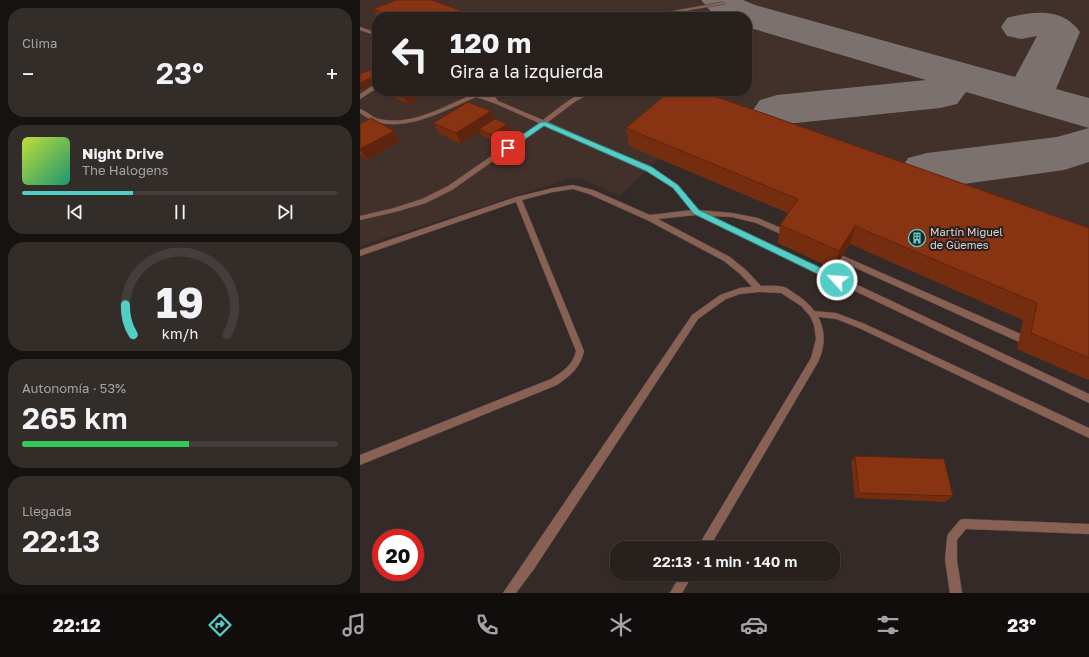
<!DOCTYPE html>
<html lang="es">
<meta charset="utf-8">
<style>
:root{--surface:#27201d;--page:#332d2a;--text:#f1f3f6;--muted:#a4a3a4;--line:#433e3b;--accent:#54cdc6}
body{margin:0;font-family:"Golos Text",sans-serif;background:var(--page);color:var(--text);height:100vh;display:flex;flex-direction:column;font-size:15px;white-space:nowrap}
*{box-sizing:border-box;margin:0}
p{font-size:13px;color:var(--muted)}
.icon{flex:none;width:22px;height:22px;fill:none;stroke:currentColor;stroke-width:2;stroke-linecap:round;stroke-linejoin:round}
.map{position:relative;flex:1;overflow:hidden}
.sheet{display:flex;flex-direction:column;gap:8px;padding:8px;background:#151210;width:360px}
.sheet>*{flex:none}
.hud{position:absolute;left:12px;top:12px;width:380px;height:84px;border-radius:16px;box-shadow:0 1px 3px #0004,0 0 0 1px var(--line);background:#27201d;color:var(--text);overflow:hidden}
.speed{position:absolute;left:12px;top:529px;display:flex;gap:8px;font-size:20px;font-weight:700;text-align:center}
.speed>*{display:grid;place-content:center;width:52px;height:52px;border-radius:50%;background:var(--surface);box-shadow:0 1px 3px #0004,0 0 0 1px var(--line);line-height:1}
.speed .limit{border:6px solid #d22;background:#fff;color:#111}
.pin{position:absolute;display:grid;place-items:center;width:34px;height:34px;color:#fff;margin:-17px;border-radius:8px;box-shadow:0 2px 6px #0006}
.me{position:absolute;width:44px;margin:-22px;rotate:296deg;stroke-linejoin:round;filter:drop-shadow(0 0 3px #0008)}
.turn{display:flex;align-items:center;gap:14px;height:84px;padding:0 12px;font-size:18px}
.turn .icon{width:52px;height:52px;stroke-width:2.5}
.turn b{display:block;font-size:28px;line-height:34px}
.big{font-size:30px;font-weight:600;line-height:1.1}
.sheet .card{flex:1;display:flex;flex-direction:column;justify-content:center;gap:6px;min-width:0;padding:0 14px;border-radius:16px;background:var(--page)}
.sheet .dial{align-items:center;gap:0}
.dial svg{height:104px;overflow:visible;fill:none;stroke:var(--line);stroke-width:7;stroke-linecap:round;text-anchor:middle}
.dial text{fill:var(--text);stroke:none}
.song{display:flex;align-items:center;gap:12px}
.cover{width:48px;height:48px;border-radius:6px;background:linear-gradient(135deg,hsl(70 70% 55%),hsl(160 70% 35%))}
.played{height:4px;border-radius:2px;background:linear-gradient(90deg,var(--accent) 35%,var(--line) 35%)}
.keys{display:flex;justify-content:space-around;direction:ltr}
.heat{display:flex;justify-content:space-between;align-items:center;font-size:22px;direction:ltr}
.charge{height:6px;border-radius:3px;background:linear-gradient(90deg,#34c759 53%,var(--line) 0)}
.trip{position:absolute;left:250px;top:541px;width:230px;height:40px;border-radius:16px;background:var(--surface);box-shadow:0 1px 3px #0004,0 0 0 1px var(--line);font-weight:600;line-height:40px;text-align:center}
.menu{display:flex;height:64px;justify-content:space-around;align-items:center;background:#100d0c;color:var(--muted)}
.menu .icon{width:28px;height:28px}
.menu .active{color:var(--accent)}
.menu b{font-size:18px;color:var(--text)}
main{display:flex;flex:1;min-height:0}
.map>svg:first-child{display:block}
</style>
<main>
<section class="sheet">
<div class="card"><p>Clima</p>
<div class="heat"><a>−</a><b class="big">23°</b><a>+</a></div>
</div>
<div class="card">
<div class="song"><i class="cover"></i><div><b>Night Drive</b><p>The Halogens</p></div></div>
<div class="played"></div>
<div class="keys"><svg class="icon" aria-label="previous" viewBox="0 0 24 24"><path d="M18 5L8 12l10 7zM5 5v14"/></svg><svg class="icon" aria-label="pause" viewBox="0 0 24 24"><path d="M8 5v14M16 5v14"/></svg><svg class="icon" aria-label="next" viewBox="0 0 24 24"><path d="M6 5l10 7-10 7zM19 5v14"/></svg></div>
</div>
<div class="card dial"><svg viewBox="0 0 100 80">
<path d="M14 69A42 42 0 1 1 86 69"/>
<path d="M14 69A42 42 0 0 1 8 46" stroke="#54cdc6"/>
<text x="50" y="56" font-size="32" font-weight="700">19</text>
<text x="50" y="72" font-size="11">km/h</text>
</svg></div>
<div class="card"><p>Autonomía · 53%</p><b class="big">265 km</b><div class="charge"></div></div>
<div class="card"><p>Llegada</p><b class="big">22:13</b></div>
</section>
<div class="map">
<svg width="729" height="593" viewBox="0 0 729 593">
<rect width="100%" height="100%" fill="#342a27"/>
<path fill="#42312b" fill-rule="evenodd" d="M0,0H729V370L728,380L657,349L663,320L490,244L474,269L418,243L435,216L299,159L260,196L224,180L212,178L0,246ZM17,17H387V91H17Z"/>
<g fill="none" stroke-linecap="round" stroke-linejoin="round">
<g fill="#7b7270" fill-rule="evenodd">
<path d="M341,0H383L395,5L655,77L677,36L661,39L647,36L641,27L647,18C673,11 703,7 720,32L696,89L729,98V128L606,92L597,104L580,108L417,125L400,120L393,110L400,100L417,95L566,80L387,27V17H358L354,15Z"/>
<path d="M729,128V162L704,170L567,189L548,184L540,171L548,158L567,153L697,137Z"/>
</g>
<g stroke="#4f4643" stroke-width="1">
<g id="service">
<path d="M363,2L365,3V4L290,17H280Z"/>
<path d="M0,27L17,33V36L0,30Z"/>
<path d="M17,83V88L0,99V94Z"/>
<path d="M102,91H110L130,98L125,91H131L138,101L183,120C198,109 216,91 235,91L216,101L188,122L291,168L318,185L339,210L372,213L398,218L428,231L429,233L428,235L425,236L396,223L372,217L351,216L729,394V403L336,215L298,219L370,257L386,270L402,287L403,289L402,291H396L380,274L364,261L287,220L229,194L213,189L193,192L162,200L224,351C221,367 210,376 197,385L0,465V455L191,379C202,372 213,365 216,351L156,202L0,256V250L156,197L193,188L213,185L233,190L290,215L332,210L314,189L287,170L184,125L92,190L66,203L35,212L0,220V216L34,208L62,199L88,186L179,123L134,103L116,97C86,110 44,134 11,120C7,118 4,115 0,113V109C6,111 11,116 16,118C48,128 83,107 111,95Z"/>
<path d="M481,255L663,335L664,338L663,341L660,342L657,341L478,260L477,258Z"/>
<path d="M453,311L476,313L505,324L729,428V438L499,328L476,319L450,316L449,314L450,312Z"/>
<path d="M604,519L729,524V534L606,529L597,540V560L602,593H590L585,560L587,538L588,534L600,520Z"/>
</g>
</g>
<g stroke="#4f4643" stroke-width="1">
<g id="tertiary">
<path d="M399,286C407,286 416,285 424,287C428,288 433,293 437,295C461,311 471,334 458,362L349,548H337L451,358L456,339L454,325L450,316L441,306L421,293L399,292L380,294L366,299L338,319L174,569L156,593H143L332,315L360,295L380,288Z"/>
<path d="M321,574H333L322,593H310Z"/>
</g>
</g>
<use href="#service" fill="#886154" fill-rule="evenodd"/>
<use href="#tertiary" fill="#886154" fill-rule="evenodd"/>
</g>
<g fill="#752d10">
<path d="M13,9L114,17H18Z"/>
<path d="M21,91H62L64,95L48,104L21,92Z"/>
<path d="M131,111L134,120L149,129L133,140L121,135L120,131L101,144L79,133L73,123Z"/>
<path d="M0,124L34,131L40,141L7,160L0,155Z"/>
<path d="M266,128L729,228V379L728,380L657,349L663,320L490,244L474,269L418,243L420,225L428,213L269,146Z"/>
<path d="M495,456L593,496L585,502L495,498L491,462Z"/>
</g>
<g fill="#5f240d">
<path d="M17,75V82L0,90V83Z"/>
<path d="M47,91H62L64,95L48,104L42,94Z"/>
<path d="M131,111L135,121L119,129L120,131L101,144L96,133Z"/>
<path d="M147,124L149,129L133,140L131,135Z"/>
<path d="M34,131L40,141L7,160L0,149Z"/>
<path d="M495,226L490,244L474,269L479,251Z"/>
</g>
<g fill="#883413" stroke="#5f240d">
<path d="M36,0H72L113,15L109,17H33L13,9Z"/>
<path d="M9,70L17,74V75L0,83V74Z"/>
<path d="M36,91H47L42,94Z"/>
<path d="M310,91H340L729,228V358L671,333L677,303L495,226L479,251L420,225L438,199L266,128Z"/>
<path d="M108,102L131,111L96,133L73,123Z"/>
<path d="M11,118L34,131L0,149V124Z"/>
<path d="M135,119L147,124L131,135L119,129Z"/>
<path d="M495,456L584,459L593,496L499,493Z"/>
</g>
<path fill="#54cdc6" stroke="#378581" d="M181,122H186L292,167L318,185L339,210L480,277L482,280L480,282H474L334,214L313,188L286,171L184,126L151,149H146V146Z"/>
<defs>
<g id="building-ring" transform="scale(0.9)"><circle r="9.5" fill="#2a201d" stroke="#54cdc6" stroke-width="1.5"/><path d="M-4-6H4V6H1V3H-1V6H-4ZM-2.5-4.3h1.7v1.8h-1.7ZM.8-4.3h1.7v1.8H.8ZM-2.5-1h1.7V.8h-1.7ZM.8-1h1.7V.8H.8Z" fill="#54cdc6"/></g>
</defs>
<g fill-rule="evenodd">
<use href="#building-ring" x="557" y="238"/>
</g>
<g text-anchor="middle" stroke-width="4" stroke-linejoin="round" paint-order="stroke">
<g font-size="11" fill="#dcd6d3" stroke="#2a201d" text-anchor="start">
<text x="570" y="236">Martín Miguel<tspan x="570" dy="13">de Güemes</tspan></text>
</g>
</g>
</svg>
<div class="speed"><div class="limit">20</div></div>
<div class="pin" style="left:148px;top:148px;background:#d93025"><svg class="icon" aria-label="arrive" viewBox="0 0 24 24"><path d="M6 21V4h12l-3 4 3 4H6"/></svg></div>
<svg class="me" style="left:477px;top:280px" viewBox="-20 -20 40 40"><circle r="17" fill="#54cdc6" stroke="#fff" stroke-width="3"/><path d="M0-11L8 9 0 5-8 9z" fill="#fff"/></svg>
<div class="trip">22:13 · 1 min · 140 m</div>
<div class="hud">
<div class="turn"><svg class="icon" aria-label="left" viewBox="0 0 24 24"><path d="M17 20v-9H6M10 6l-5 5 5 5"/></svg><div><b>120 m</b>Gira a la izquierda</div></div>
</div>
</div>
</main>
<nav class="menu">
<b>22:12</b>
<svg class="icon active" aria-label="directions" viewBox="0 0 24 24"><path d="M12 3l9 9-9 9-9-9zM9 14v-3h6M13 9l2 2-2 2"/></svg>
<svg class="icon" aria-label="music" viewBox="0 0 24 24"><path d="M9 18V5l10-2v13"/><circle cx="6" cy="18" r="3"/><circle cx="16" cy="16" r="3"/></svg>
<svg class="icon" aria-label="phone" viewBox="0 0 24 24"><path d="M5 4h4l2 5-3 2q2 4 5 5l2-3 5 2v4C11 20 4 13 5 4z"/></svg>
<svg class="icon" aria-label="climate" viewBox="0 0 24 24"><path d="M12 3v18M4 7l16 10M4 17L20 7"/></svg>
<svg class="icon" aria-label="car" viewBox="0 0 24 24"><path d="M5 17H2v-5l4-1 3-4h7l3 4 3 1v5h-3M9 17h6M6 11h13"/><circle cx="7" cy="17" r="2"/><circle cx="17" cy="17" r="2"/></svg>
<svg class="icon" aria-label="filters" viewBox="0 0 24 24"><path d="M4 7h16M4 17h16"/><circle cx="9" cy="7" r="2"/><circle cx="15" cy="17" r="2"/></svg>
<b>23°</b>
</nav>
